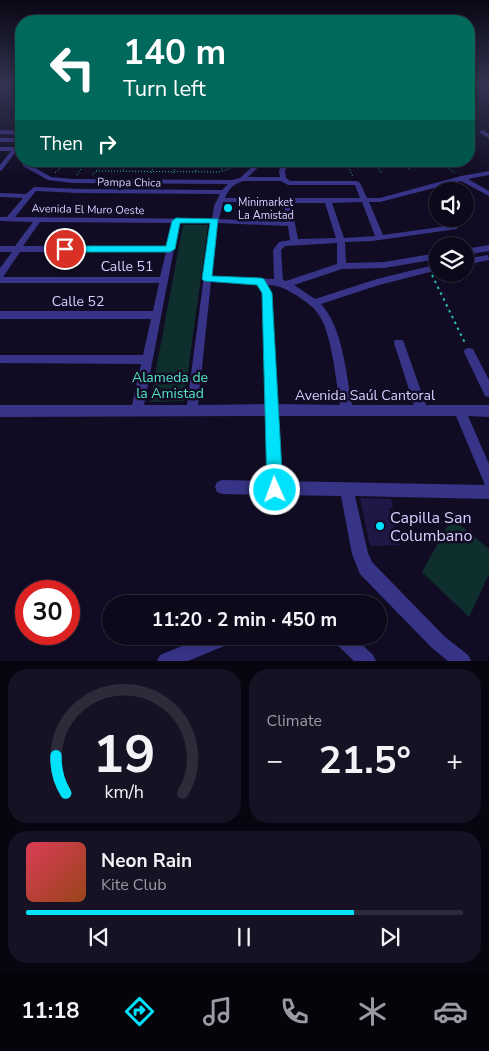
<!DOCTYPE html>
<meta charset="utf-8">
<style>
:root{--surface:#0d091b;--page:#161224;--text:#f1f3f6;--muted:#9a9aa3;--line:#2d2a3a;--accent:#00e2fb}
body{margin:0;font-family:"Nunito Sans",sans-serif;background:var(--page);color:var(--text);height:100vh;display:flex;flex-direction:column;font-size:19px;white-space:nowrap}
*{box-sizing:border-box;margin:0}
p{font-size:16px;color:var(--muted)}
.icon{flex:none;width:28px;height:28px;fill:none;stroke:currentColor;stroke-width:2;stroke-linecap:round;stroke-linejoin:round}
.map{position:relative;height:661px;overflow:hidden}
.sheet{display:flex;flex-direction:column;gap:8px;padding:8px;background:#07050f;flex:1}
.sheet>*{flex:none}
.guide{position:absolute;left:15px;top:15px;width:460px;height:152px;border-radius:20px;box-shadow:0 2px 8px #0003,0 0 0 1px var(--line);background:#00695c;color:#fff;overflow:hidden}
.tools{position:absolute;left:429px;top:182px;display:grid;gap:10px}
.tools a{display:grid;place-items:center;width:45px;height:45px;border-radius:50%;background:var(--surface);box-shadow:0 2px 8px #0003,0 0 0 1px var(--line);font-size:25px}
.speed{position:absolute;left:15px;top:580px;display:flex;gap:10px;font-size:25px;font-weight:700;text-align:center}
.speed>*{display:grid;place-content:center;width:65px;height:65px;border-radius:50%;background:var(--surface);box-shadow:0 2px 8px #0003,0 0 0 1px var(--line);line-height:1}
.speed .limit{border:8px solid #d22;background:#fff;color:#111}
.pin{position:absolute;display:grid;place-items:center;width:42px;height:42px;color:#fff;margin:-21px;border:2px solid #fff;border-radius:50%;box-shadow:0 1px 5px #0007}
.me{position:absolute;width:55px;margin:-28px;rotate:358deg;stroke-linejoin:round;filter:drop-shadow(0 0 4px #0008)}
.turn{display:flex;align-items:center;gap:18px;height:105px;padding:0 25px;font-size:22px}
.turn .icon{width:65px;height:65px;stroke-width:2.5}
.turn b{display:block;font-size:35px;line-height:42px}
.then{display:flex;align-items:center;height:48px;padding:0 25px;background:#0003;gap:10px;font-size:19px}
.big{font-size:38px;font-weight:700;line-height:1.1}
.sheet .widget{flex:1;display:flex;flex-direction:column;justify-content:center;gap:8px;min-width:0;padding:0 18px;border-radius:20px;background:var(--page)}
.sheet .dial{align-items:center;gap:0}
.dial svg{height:130px;overflow:visible;fill:none;stroke:var(--line);stroke-width:7;stroke-linecap:round;text-anchor:middle}
.dial text{fill:var(--text);stroke:none}
.song{display:flex;align-items:center;gap:15px}
.cover{width:60px;height:60px;border-radius:8px;background:linear-gradient(135deg,hsl(350 70% 55%),hsl(20 70% 35%))}
.played{height:5px;border-radius:2px;background:linear-gradient(90deg,var(--accent) 75%,var(--line) 75%)}
.keys{display:flex;justify-content:space-around;direction:ltr}
.heat{display:flex;justify-content:space-between;align-items:center;font-size:28px;direction:ltr}
.sheet .tiles{flex:1;display:grid;gap:8px;grid-template-columns:1fr 1fr}
.widget:last-child{grid-column:span 2}
.trip{position:absolute;left:102px;top:595px;width:285px;height:50px;border-radius:25px;background:var(--surface);box-shadow:0 2px 8px #0003,0 0 0 1px var(--line);font-weight:700;line-height:50px;text-align:center}
.tabs{display:flex;height:80px;justify-content:space-around;align-items:center;background:#05040b;color:var(--muted)}
.tabs .icon{width:35px;height:35px}
.tabs .current{color:var(--accent)}
.tabs b{font-size:22px;color:var(--text)}
.map>svg:first-child{display:block}
</style>
<div class="map">
<svg width="489" height="661" viewBox="0 0 489 661">
<rect width="100%" height="100%" fill="#110c24"/>
<g fill="#0f2f2e">
<path d="M183,225H208L184,401L150,402Z"/>
<path d="M452,518L489,549V574L469,617L422,572Z"/>
</g>
<path fill="#211747" d="M360,498L391,499L393,508H389L399,545L370,546Z"/>
<g fill="none" stroke-linecap="round" stroke-linejoin="round">
<g stroke="#25bdb4" stroke-width="1" stroke-dasharray="1 2" stroke-linecap="butt">
<path d="M0,95L2,93"/>
<path d="M469,125H474"/>
<path d="M469,131H472"/>
<path d="M194,161L196,173"/>
<path d="M216,161L223,171"/>
<path d="M349,161H346L353,177"/>
<path d="M374,161L381,172"/>
<path d="M404,161L410,170"/>
<path d="M439,161L455,173"/>
<path d="M123,170L132,161"/>
<path d="M96,171L219,172L229,169L241,161"/>
<path d="M55,173L67,161"/>
<path d="M151,173L156,161"/>
<path d="M173,173L178,161"/>
<path d="M77,175L86,161"/>
<path d="M92,175L107,161"/>
</g>
<path stroke="#25bdb4" stroke-width="2" stroke-dasharray="2.5 4" stroke-linecap="butt" d="M432,275L465,343"/>
<g fill="#373487" fill-rule="evenodd">
<path d="M0,130L21,131V135L0,134Z"/>
<path d="M482,130L489,134V138L480,133L479,132Z"/>
<path d="M0,138H21V145L2,170L0,171V165L11,151H0V147H14L18,142H0Z"/>
<path d="M23,161H29L28,164L51,177L73,179L232,180L240,178L258,161H265L248,177H280L279,171L283,161H289L285,171L286,178L290,181H357L360,183L367,198H380L461,176L489,171V175L468,179L489,191V196L461,181L380,202H369L383,235L454,225H457V229L372,241L345,242L346,263L384,262L438,253V259L384,268L342,269L294,285L315,299L377,279L438,264V270L379,285L321,304C343,328 346,374 352,405H414L394,343L395,340H403L404,343L426,405H489V417L468,416L489,464V499L355,496L368,553L372,562L444,636L468,655L471,661H448L432,648L360,574L352,554L341,496L280,495L275,497L270,495L222,494L217,492L215,487L217,482L222,480L268,481L266,416L0,417V405H132L141,364L0,363V355H143L151,319H0V311H153L159,283H0V268L12,252H0V246H15L33,222L0,221V217H7L23,198L0,197V193L26,194L34,187L78,189L222,190L228,184L73,183L48,180L23,166ZM243,181H281L288,185H355L360,198H225C228,189 234,184 243,181ZM36,191L78,193L220,194L214,206L212,219L15,217ZM223,202L284,203L287,222L219,219ZM362,202L375,236L344,238L332,203ZM291,203H325L336,238L298,239ZM40,222L172,223L167,246H23ZM179,223H211L187,405H144ZM218,223L288,226L290,240L279,242L273,250L274,279L212,276ZM337,243V264L286,281L283,280L281,250L285,246ZM20,252H166L160,277H3ZM211,282L258,284L262,293L266,404L198,405ZM267,285C280,285 288,290 299,297C306,302 314,307 319,315C332,334 336,381 340,405L277,404L272,293ZM278,416H456L485,485L281,481Z"/>
<path d="M489,245V251L465,255V249Z"/>
<path d="M488,255L489,260L465,265V259Z"/>
<path d="M469,348L473,349L489,380V397L485,396L464,352L465,349Z"/>
<path d="M206,636H237L234,642L188,661H157L160,655Z"/>
<path d="M331,636H353L373,655L376,661H354L334,642Z"/>
</g>
</g>
<linearGradient id="sky" x2="0" y2="1"><stop stop-color="#090714"/><stop offset="0.48" stop-color="#323450"/><stop offset="1" stop-color="#323450" stop-opacity="0"/></linearGradient>
<rect width="489" height="176" fill="url(#sky)"/>
<path fill="#00e2fb" stroke="#0093a3" d="M176,218L218,219L212,276L261,278L264,279L272,293L283,490L281,495L275,498L269,495L267,490L262,293L257,285L204,281L202,279L210,223H180L175,249L170,252H65L60,249L65,246H166L172,221Z"/>
<g fill="#00e2fb" stroke="#110c24" stroke-width="2">
<circle cx="228" cy="208" r="5"/>
<circle cx="380" cy="526" r="5"/>
</g>
<g text-anchor="middle" stroke-width="5" stroke-linejoin="round" paint-order="stroke">
<g font-size="11" fill="#d5d0ff" stroke="#110c24">
<text transform="translate(129 182) rotate(1)" y="4">Pampa Chica</text>
<text transform="translate(88 209) rotate(1)" y="4">Avenida El Muro Oeste</text>
</g>
<g font-size="11" fill="#d5d0ff" stroke="#110c24" text-anchor="start">
<text x="238" y="206">Minimarket<tspan x="238" dy="13">La Amistad</tspan></text>
</g>
<g font-size="14" fill="#d5d0ff" stroke="#110c24">
<text x="127" y="271">Calle 51</text>
<text x="78" y="306">Calle 52</text>
<text x="365" y="400">Avenida Saúl Cantoral</text>
</g>
<g font-size="14" fill="#53e8c3" stroke="#110c24">
<text x="170" y="382">Alameda de<tspan x="170" dy="16">la Amistad</tspan></text>
</g>
<g font-size="16" fill="#d5d0ff" stroke="#110c24" text-anchor="start">
<text x="390" y="523">Capilla San<tspan x="390" dy="18">Columbano</tspan></text>
</g>
</g>
</svg>
<div class="tools">
<a><svg class="icon" aria-label="sound" viewBox="0 0 24 24"><path d="M4 9h4l5-4v14l-5-4H4zM17 9q2 3 0 6"/></svg></a>
<a><svg class="icon" aria-label="layers" viewBox="0 0 24 24"><path d="M12 4l9 5-9 5-9-5zM3 14l9 5 9-5"/></svg></a>
</div>
<div class="speed"><div class="limit">30</div></div>
<div class="pin" style="left:65px;top:249px;background:#d93025"><svg class="icon" aria-label="arrive" viewBox="0 0 24 24"><path d="M6 21V4h12l-3 4 3 4H6"/></svg></div>
<svg class="me" style="left:275px;top:490px" viewBox="-20 -20 40 40"><circle r="17" fill="#00e2fb" stroke="#fff" stroke-width="3"/><path d="M0-11L8 9 0 5-8 9z" fill="#fff"/></svg>
<div class="trip">11:20 · 2 min · 450 m</div>
<div class="guide">
<div class="turn"><svg class="icon" aria-label="left" viewBox="0 0 24 24"><path d="M17 20v-9H6M10 6l-5 5 5 5"/></svg><div><b>140 m</b>Turn left</div></div>
<div class="then">Then<svg class="icon" aria-label="right" viewBox="0 0 24 24"><path d="M7 20v-9h11M14 6l5 5-5 5"/></svg></div>
</div>
</div>
<section class="sheet">
<div class="tiles">
<div class="widget dial"><svg viewBox="0 0 100 80">
<path d="M14 69A42 42 0 1 1 86 69"/>
<path d="M14 69A42 42 0 0 1 8 46" stroke="#00e2fb"/>
<text x="50" y="56" font-size="32" font-weight="700">19</text>
<text x="50" y="72" font-size="11">km/h</text>
</svg></div>
<div class="widget"><p>Climate</p>
<div class="heat"><a>−</a><b class="big">21.5°</b><a>+</a></div>
</div>
<div class="widget">
<div class="song"><i class="cover"></i><div><b>Neon Rain</b><p>Kite Club</p></div></div>
<div class="played"></div>
<div class="keys"><svg class="icon" aria-label="previous" viewBox="0 0 24 24"><path d="M18 5L8 12l10 7zM5 5v14"/></svg><svg class="icon" aria-label="pause" viewBox="0 0 24 24"><path d="M8 5v14M16 5v14"/></svg><svg class="icon" aria-label="next" viewBox="0 0 24 24"><path d="M6 5l10 7-10 7zM19 5v14"/></svg></div>
</div>
</div>
</section>
<nav class="tabs">
<b>11:18</b>
<svg class="icon current" aria-label="directions" viewBox="0 0 24 24"><path d="M12 3l9 9-9 9-9-9zM9 14v-3h6M13 9l2 2-2 2"/></svg>
<svg class="icon" aria-label="music" viewBox="0 0 24 24"><path d="M9 18V5l10-2v13"/><circle cx="6" cy="18" r="3"/><circle cx="16" cy="16" r="3"/></svg>
<svg class="icon" aria-label="phone" viewBox="0 0 24 24"><path d="M5 4h4l2 5-3 2q2 4 5 5l2-3 5 2v4C11 20 4 13 5 4z"/></svg>
<svg class="icon" aria-label="climate" viewBox="0 0 24 24"><path d="M12 3v18M4 7l16 10M4 17L20 7"/></svg>
<svg class="icon" aria-label="car" viewBox="0 0 24 24"><path d="M5 17H2v-5l4-1 3-4h7l3 4 3 1v5h-3M9 17h6M6 11h13"/><circle cx="7" cy="17" r="2"/><circle cx="17" cy="17" r="2"/></svg>
</nav>
